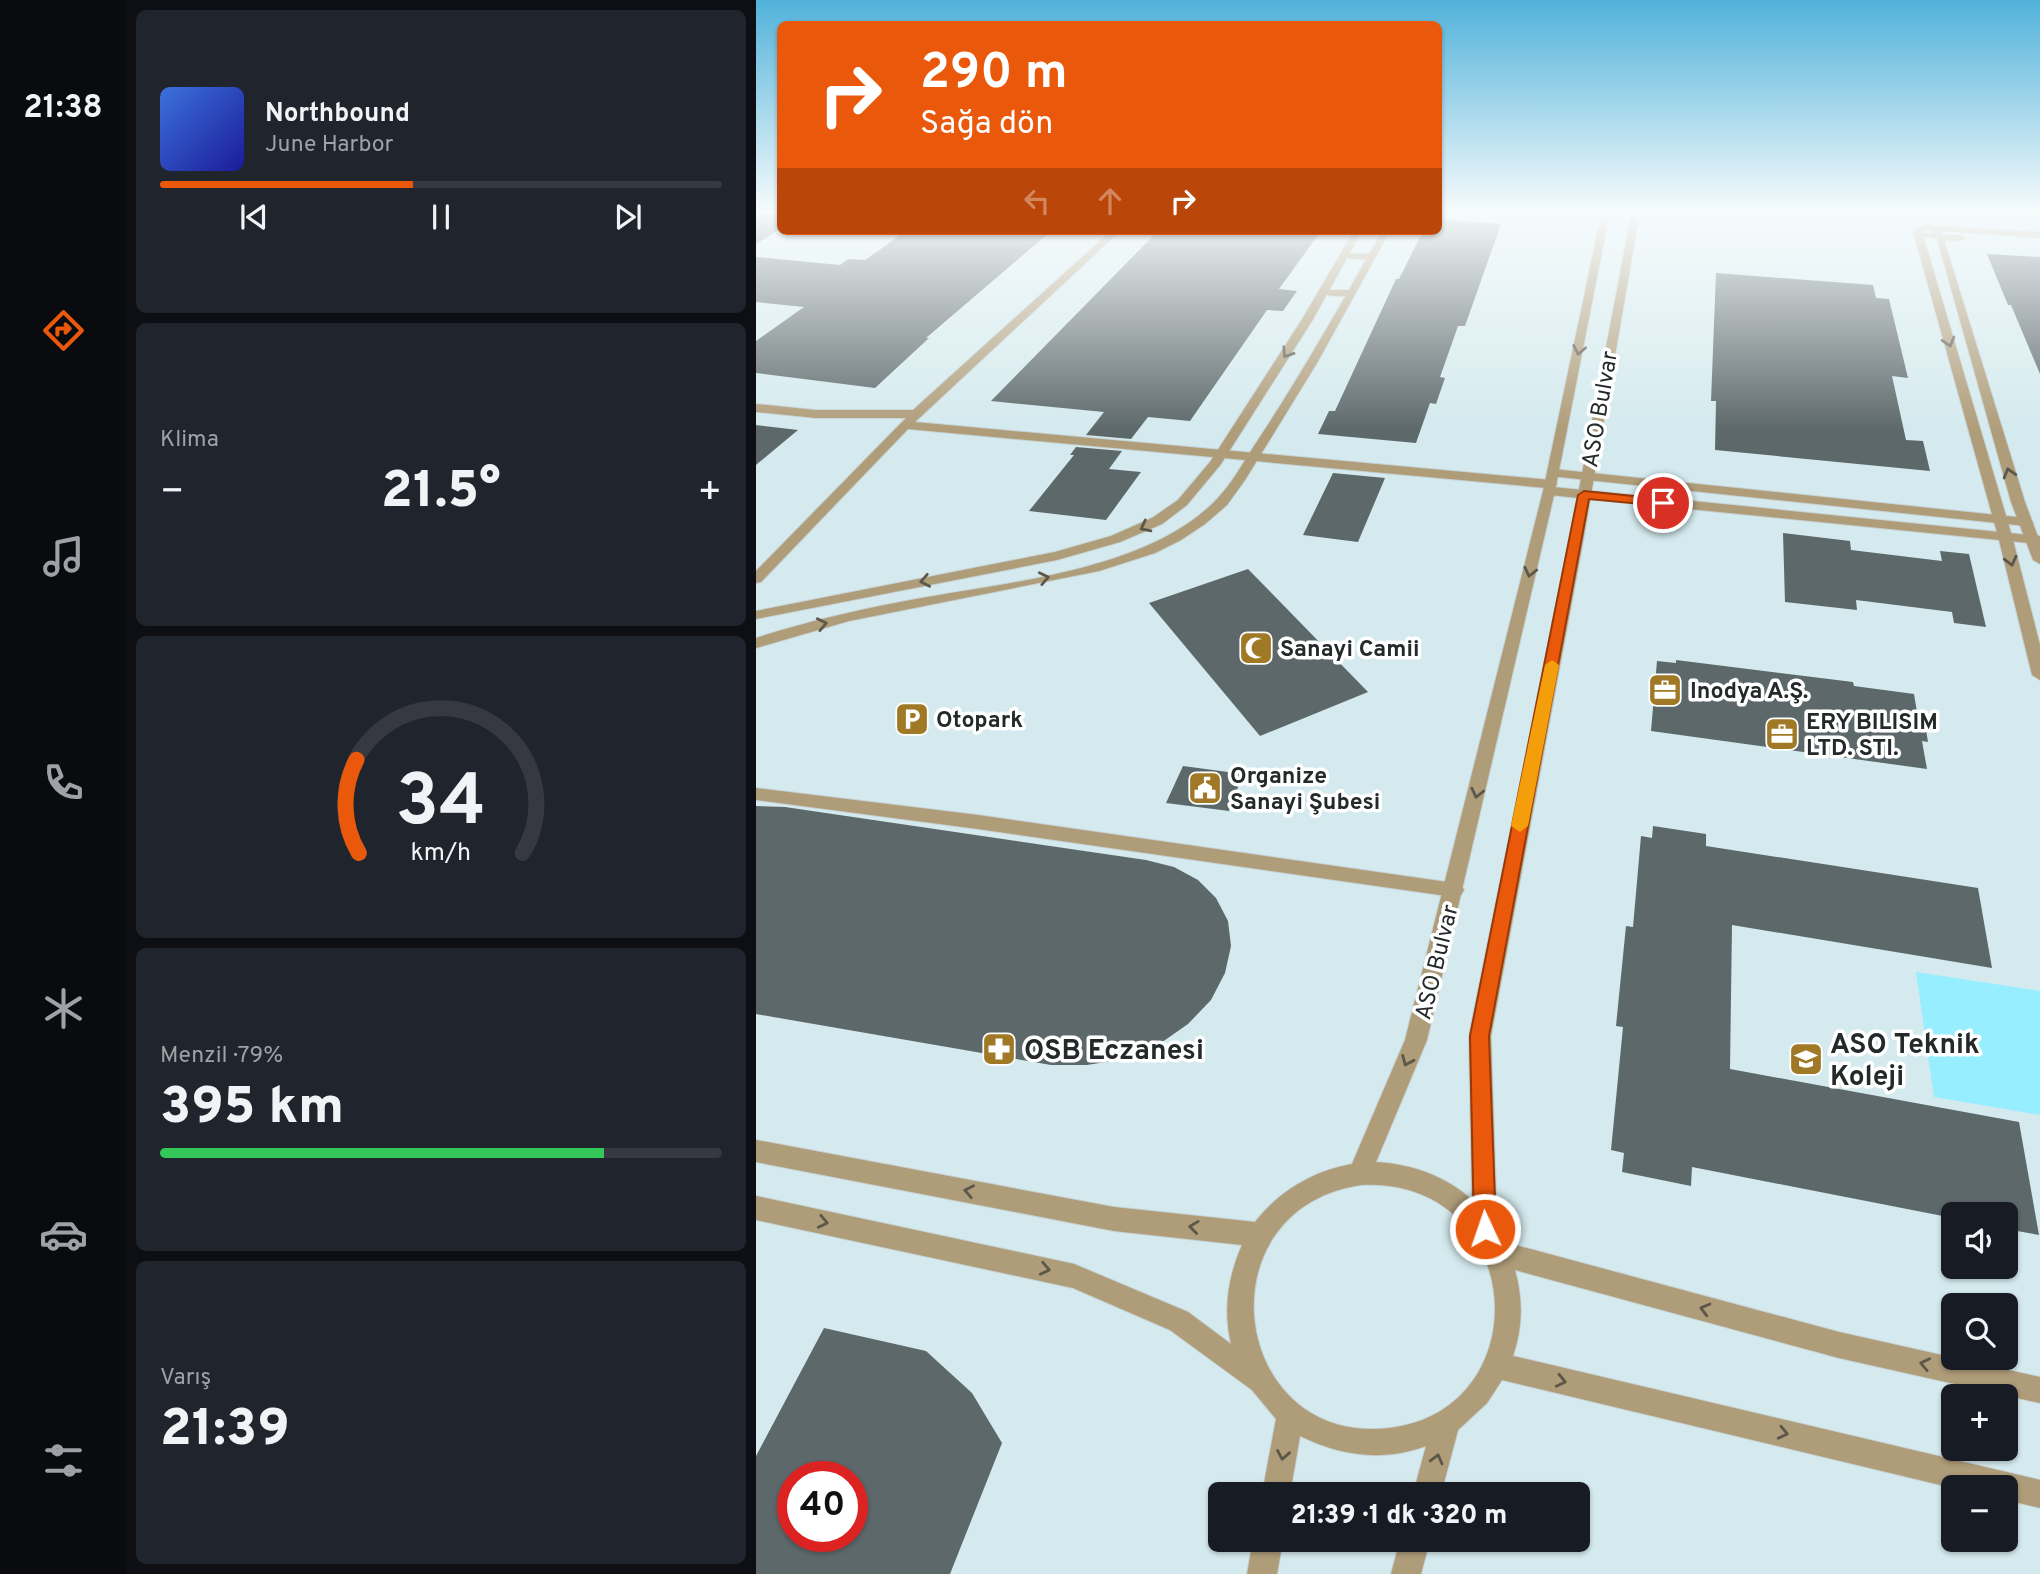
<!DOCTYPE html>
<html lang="tr">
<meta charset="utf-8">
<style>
:root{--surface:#171b24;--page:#20242c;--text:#f1f3f6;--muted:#9ea1a6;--line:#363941;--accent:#ea580c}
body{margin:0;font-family:Overpass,sans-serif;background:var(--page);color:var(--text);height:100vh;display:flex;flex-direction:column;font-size:26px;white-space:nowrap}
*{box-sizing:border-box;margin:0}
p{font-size:23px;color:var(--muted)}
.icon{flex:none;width:38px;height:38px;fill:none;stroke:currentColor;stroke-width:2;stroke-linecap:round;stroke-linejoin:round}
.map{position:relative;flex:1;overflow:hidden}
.side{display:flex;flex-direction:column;gap:10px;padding:10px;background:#0d0f14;width:630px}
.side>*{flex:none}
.top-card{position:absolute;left:21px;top:21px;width:665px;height:214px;border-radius:10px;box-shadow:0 2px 5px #0004;background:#ea580c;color:#fff;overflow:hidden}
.controls{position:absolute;left:1185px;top:1202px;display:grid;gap:14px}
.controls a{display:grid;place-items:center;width:77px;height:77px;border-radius:10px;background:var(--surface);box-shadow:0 2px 5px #0004;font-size:35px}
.speed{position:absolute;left:21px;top:1461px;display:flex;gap:14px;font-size:35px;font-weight:700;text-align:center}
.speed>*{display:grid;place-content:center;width:91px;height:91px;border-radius:50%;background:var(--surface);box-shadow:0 2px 5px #0004;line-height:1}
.speed .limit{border:10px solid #d22;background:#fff;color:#111}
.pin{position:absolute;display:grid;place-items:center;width:60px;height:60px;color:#fff;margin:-30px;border:4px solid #fff;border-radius:50%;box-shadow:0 2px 7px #0007}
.me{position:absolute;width:77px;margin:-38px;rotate:357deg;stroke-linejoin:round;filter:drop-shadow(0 0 5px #0008)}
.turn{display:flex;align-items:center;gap:24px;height:147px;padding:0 28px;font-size:32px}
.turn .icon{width:91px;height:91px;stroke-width:2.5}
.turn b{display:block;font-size:49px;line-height:60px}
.lanes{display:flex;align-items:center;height:66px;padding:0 28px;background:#0003;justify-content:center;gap:35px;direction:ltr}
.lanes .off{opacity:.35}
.big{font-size:52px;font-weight:800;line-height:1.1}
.side .card{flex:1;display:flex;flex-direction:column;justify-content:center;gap:10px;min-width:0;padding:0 24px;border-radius:10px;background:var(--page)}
.side .dial{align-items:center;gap:0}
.dial svg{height:182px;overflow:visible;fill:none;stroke:var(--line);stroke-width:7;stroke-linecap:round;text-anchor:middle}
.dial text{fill:var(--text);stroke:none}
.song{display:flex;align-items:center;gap:21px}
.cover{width:84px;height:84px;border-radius:10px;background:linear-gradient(135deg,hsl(220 70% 55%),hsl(240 70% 35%))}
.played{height:7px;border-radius:4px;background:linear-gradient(90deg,var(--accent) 45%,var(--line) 45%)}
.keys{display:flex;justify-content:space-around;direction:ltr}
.heat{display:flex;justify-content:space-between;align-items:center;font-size:38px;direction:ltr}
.charge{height:10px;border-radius:5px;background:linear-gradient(90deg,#34c759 79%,var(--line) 0)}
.trip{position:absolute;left:452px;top:1482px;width:382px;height:70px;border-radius:10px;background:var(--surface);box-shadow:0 2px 5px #0004;font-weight:800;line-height:70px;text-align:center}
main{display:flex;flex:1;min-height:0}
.tabs{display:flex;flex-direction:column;width:126px;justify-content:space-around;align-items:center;background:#090b0e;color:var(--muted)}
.tabs .icon{width:49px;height:49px}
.tabs .active{color:var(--accent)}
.tabs b{font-size:32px;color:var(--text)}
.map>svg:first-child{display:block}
</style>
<main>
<nav class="tabs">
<b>21:38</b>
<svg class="icon active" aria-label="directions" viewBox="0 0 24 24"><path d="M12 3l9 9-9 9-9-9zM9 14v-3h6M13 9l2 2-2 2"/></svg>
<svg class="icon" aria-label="music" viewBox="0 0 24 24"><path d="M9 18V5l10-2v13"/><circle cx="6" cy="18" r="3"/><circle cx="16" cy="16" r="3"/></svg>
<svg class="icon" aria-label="phone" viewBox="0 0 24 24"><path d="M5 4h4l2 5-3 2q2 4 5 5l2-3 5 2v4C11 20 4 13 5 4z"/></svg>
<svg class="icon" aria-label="climate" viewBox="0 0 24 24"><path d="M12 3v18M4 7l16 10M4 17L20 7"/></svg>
<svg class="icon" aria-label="car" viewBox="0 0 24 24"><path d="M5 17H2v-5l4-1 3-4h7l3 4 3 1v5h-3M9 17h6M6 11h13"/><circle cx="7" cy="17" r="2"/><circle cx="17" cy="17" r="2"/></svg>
<svg class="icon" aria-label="filters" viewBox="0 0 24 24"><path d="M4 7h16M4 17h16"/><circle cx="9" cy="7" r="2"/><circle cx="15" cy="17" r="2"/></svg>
</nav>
<section class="side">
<div class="card">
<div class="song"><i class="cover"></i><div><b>Northbound</b><p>June Harbor</p></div></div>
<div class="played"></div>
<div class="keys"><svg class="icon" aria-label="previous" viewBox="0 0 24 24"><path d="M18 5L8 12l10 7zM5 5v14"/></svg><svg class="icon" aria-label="pause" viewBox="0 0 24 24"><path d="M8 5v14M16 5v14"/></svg><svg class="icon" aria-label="next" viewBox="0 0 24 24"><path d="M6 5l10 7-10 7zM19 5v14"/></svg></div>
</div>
<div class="card"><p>Klima</p>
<div class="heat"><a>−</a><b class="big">21.5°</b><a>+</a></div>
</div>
<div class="card dial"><svg viewBox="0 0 100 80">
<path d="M14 69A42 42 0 1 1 86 69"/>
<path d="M14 69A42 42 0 0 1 13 28" stroke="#ea580c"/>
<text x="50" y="56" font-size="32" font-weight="700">34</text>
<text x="50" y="72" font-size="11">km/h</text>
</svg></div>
<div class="card"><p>Menzil · 79%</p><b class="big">395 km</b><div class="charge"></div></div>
<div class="card"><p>Varış</p><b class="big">21:39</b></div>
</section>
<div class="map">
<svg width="1284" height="1574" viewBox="0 0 1284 1574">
<rect width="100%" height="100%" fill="#eaf7f9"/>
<path fill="#d4eaee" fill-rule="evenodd" d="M0,211H24V231H682L683,211H1284V1574H0ZM1197,1214H1250V1267H1197ZM1197,1306H1250V1358H1197ZM1197,1396H1250V1449H1197ZM37,1477H96V1536H37ZM1197,1488H1250V1540H1197ZM464,1494H821V1540H464Z"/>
<path fill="#97eeff" d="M1160,972L1284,991V1115L1178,1097Z"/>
<g fill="#5d686a" fill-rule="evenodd">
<path d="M0,211H24V229L0,244Z"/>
<path d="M682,219L745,224L709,326H702L684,377L689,378L680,404L674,403L660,443L562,434L573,411H579L640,279H643L667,231H682Z"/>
<path d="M150,231H295L170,338H173L119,388L0,373V341L48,307L0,302V257L84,265L92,259L109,260Z"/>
<path d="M402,231H565L523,289L541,291L527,311L511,310L434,421L392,417L375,439L330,435L348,412L235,401Z"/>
<path d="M1231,254L1284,257V374L1255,305H1252Z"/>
<path d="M960,273L1117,285L1120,298L1133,299L1152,378L1136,376L1150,440L1167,441L1174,471L959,450L960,401H955Z"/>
<path d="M0,425L42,430L0,465Z"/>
<path d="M320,447L366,451L353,469L385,472L350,520L273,511L318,455H314Z"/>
<path d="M577,473L629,478L602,542L547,535Z"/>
<path d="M1027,533L1094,541L1095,550L1186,561L1184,551L1213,554L1230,627L1198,623L1196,612L1100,600L1101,610L1029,602Z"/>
<path d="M492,569L612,692L504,736L393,603Z"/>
<path d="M920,660L1097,682L1098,686L1158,694L1162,718H1168L1172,742L1166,741L1171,769L895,731L901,661L920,663Z"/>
<path d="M427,766L487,774L473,811L410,803Z"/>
<path d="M0,806L29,807L390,860L418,867L442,880L460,898L472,921L475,946L469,973L455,1000L432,1024L402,1045L368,1059L331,1065H295L0,1014Z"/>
<path d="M897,826L950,834V846L1222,888L1236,968L976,925L974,1069L1263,1122L1283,1235L1250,1229V1214H1197V1218L936,1167L935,1186L866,1172L868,1153L855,1150L867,1027L860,1026L870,926L877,927L885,836L896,838Z"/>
<path d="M68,1328L170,1351L216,1393L246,1443L194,1574H0V1456ZM37,1477H96V1536H37Z"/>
</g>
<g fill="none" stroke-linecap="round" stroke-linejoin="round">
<g stroke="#c6d2d4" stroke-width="2">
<g id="minor">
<path d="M1181,225L1185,228L1186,239L1157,235L1162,232L1178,234L1177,228Z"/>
<path d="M355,231H364L159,422L795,480L801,484L797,487L1284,536V544L793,495L787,491L791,488L152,429L5,582L0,583V571L150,418H60L0,412V404L60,410H157Z"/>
<path d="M586,253L615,254L620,257L615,260L589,258L586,257Z"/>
<path d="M565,290H595L600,293C592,298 572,297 564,292Z"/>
<path d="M797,469L1270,518L1277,522L1270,526L793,476L791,473Z"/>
<path d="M0,788L222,815L698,883L705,885L708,890L705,895L698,897L222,829L0,800Z"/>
</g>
</g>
<g stroke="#c6d2d4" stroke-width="2">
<g id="tertiary">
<path d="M846,211H854L799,491L671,1040L620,1162C655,1164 690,1176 716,1200L713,1036L812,547L876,211H884L826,547L735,1036L741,1229L748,1242L1083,1332L1284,1377V1403L1083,1358L759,1270C767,1299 767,1327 757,1356L1284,1480V1508L1250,1500V1488H1197L746,1380L731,1403L702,1430L685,1494H657L670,1446C626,1462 586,1456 544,1436L534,1494H506L520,1419L496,1390L414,1330L317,1288L0,1220V1196L318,1264L432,1312L475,1344C467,1309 472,1277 486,1245L358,1231L0,1162V1140L358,1207L499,1222C523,1191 557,1171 596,1164L649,1040L787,491ZM605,1185C770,1177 786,1409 634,1428C474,1447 443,1209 605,1185Z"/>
<path d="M1166,225L1284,232V238L1170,230L1166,232L1256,536L1284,645V680L1276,675L1242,536L1157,231Z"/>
<path d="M598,231H606L556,321L465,464L431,505L406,524L364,542L301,560L0,619V611L299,552L355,536L396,518L422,500L454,462L545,321Z"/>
<path d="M626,231H634L561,363L489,480L471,505L449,524L425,540L399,553L343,571L93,621L0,648V638C52,621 106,609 160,599C253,582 395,570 462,498C479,480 490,457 504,437C548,370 587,301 626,231Z"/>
<path d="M1180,235H1204L1209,238L1204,241L1188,240L1269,502L1284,542V564L1277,560L1255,502Z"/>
<path d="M497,1540H527L521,1574H491Z"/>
<path d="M644,1540H674L665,1574H635Z"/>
</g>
</g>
<use href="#minor" fill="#af9c79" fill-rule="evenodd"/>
<use href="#tertiary" fill="#af9c79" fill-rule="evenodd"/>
</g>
<defs><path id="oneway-chevron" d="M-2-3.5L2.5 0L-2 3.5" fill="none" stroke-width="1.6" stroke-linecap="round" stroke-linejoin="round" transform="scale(1.75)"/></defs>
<g stroke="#5c574a">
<use href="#oneway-chevron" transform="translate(1193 342) rotate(74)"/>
<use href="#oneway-chevron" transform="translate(823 350) rotate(101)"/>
<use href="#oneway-chevron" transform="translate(531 353) rotate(123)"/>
<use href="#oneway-chevron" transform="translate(1253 473) rotate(-106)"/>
<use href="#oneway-chevron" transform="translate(389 527) rotate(153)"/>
<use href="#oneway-chevron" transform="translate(1255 561) rotate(76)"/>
<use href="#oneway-chevron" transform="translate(774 572) rotate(103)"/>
<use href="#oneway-chevron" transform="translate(288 578) rotate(-12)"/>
<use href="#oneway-chevron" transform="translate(169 581) rotate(169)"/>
<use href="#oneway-chevron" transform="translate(66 624) rotate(-12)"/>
<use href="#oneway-chevron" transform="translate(721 793) rotate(103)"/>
<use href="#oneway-chevron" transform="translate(651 1061) rotate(113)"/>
<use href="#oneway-chevron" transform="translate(213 1191) rotate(-169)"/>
<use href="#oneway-chevron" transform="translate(67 1222) rotate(12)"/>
<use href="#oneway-chevron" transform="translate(438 1227) rotate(-173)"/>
<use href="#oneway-chevron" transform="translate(289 1269) rotate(12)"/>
<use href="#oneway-chevron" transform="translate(949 1309) rotate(-165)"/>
<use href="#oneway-chevron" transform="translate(1169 1364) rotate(-168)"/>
<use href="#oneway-chevron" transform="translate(805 1381) rotate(13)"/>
<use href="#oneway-chevron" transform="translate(1027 1433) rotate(13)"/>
<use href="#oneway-chevron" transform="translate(527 1455) rotate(100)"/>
<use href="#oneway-chevron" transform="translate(681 1459) rotate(-75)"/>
</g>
<linearGradient id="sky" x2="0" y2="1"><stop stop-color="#51b2da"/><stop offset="0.49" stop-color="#f6fbfc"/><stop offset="1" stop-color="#f6fbfc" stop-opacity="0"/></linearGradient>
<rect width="1284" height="431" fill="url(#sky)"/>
<path fill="#ea580c" stroke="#983908" stroke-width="2" d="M828,491L907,499L913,503L907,506L833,499L733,1036L740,1229L737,1236L729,1240L721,1236L718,1229L714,1036L822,495Z"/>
<path fill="#f59e0b" d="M796,660L803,665L772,826L764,832L755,826L789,665Z"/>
<defs>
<g id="mosque-square" transform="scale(1.75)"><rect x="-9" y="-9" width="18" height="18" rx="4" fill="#9f7926" stroke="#fff"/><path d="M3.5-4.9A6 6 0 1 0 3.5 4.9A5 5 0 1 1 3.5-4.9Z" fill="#fff"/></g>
<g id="office-square" transform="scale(1.75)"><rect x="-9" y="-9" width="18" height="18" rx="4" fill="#9f7926" stroke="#fff"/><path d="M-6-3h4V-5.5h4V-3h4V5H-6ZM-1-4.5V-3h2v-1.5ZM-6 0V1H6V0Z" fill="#fff"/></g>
<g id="parking-square" transform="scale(1.75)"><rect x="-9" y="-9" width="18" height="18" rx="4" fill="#9f7926" stroke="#fff"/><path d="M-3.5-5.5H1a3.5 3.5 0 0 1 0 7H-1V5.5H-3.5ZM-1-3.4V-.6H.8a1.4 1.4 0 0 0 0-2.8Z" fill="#fff"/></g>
<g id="civic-square" transform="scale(1.75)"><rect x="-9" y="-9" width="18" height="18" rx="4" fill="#9f7926" stroke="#fff"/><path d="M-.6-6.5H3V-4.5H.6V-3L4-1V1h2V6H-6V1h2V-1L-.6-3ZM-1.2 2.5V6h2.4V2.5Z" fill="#fff"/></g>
<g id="pharmacy-square" transform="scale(1.75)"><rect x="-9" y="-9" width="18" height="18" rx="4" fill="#9f7926" stroke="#fff"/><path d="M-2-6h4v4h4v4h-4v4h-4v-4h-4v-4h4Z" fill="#fff"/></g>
<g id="school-square" transform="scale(1.75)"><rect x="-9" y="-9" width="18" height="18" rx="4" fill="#9f7926" stroke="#fff"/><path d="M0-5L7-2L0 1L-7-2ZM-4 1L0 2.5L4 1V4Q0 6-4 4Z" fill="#fff"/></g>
</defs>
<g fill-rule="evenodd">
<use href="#mosque-square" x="500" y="648"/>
<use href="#office-square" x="909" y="690"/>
<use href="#parking-square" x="156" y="719"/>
<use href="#office-square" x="1026" y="734"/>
<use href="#civic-square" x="449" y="788"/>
<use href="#pharmacy-square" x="243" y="1049"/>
<use href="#school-square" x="1050" y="1059"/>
</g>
<g text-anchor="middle" stroke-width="7" stroke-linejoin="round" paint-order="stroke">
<g font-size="23" fill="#24292a" stroke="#fff">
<text transform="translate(843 409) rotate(-80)" y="8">ASO Bulvar</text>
<text transform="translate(680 962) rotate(-76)" y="8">ASO Bulvar</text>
</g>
<g font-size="23" font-weight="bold" fill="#24292a" stroke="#fff" text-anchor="start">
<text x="524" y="656">Sanayi Camii</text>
<text x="934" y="698">Inodya A.Ş.</text>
<text x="180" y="727">Otopark</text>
<text x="1050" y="729">ERY BILISIM<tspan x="1050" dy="26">LTD. STI.</tspan></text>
<text x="474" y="783">Organize<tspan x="474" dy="26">Sanayi Şubesi</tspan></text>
</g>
<g font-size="28" font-weight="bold" fill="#24292a" stroke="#fff" text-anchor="start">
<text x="1074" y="1053">ASO Teknik<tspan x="1074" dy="32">Koleji</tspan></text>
<text x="268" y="1059">OSB Eczanesi</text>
</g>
</g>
</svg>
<div class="controls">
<a><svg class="icon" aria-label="sound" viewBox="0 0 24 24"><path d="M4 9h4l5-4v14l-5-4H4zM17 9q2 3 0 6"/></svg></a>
<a><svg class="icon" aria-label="search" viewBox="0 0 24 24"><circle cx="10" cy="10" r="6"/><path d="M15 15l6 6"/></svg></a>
<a>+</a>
<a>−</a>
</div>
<div class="speed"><div class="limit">40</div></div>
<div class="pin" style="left:907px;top:503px;background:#d93025"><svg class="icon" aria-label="arrive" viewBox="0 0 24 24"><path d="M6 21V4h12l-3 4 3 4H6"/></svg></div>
<svg class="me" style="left:729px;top:1229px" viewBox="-20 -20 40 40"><circle r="17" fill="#ea580c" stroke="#fff" stroke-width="3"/><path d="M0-11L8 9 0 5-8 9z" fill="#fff"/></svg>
<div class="trip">21:39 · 1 dk · 320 m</div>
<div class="top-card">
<div class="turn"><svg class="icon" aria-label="right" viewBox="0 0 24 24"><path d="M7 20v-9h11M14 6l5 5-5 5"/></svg><div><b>290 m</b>Sağa dön</div></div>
<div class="lanes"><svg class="icon off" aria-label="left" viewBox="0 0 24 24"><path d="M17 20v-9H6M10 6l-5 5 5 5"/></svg><svg class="icon off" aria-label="ahead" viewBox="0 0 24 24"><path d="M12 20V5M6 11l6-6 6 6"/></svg><svg class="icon" aria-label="right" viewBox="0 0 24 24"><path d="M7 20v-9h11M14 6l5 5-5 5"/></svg></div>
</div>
</div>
</main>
